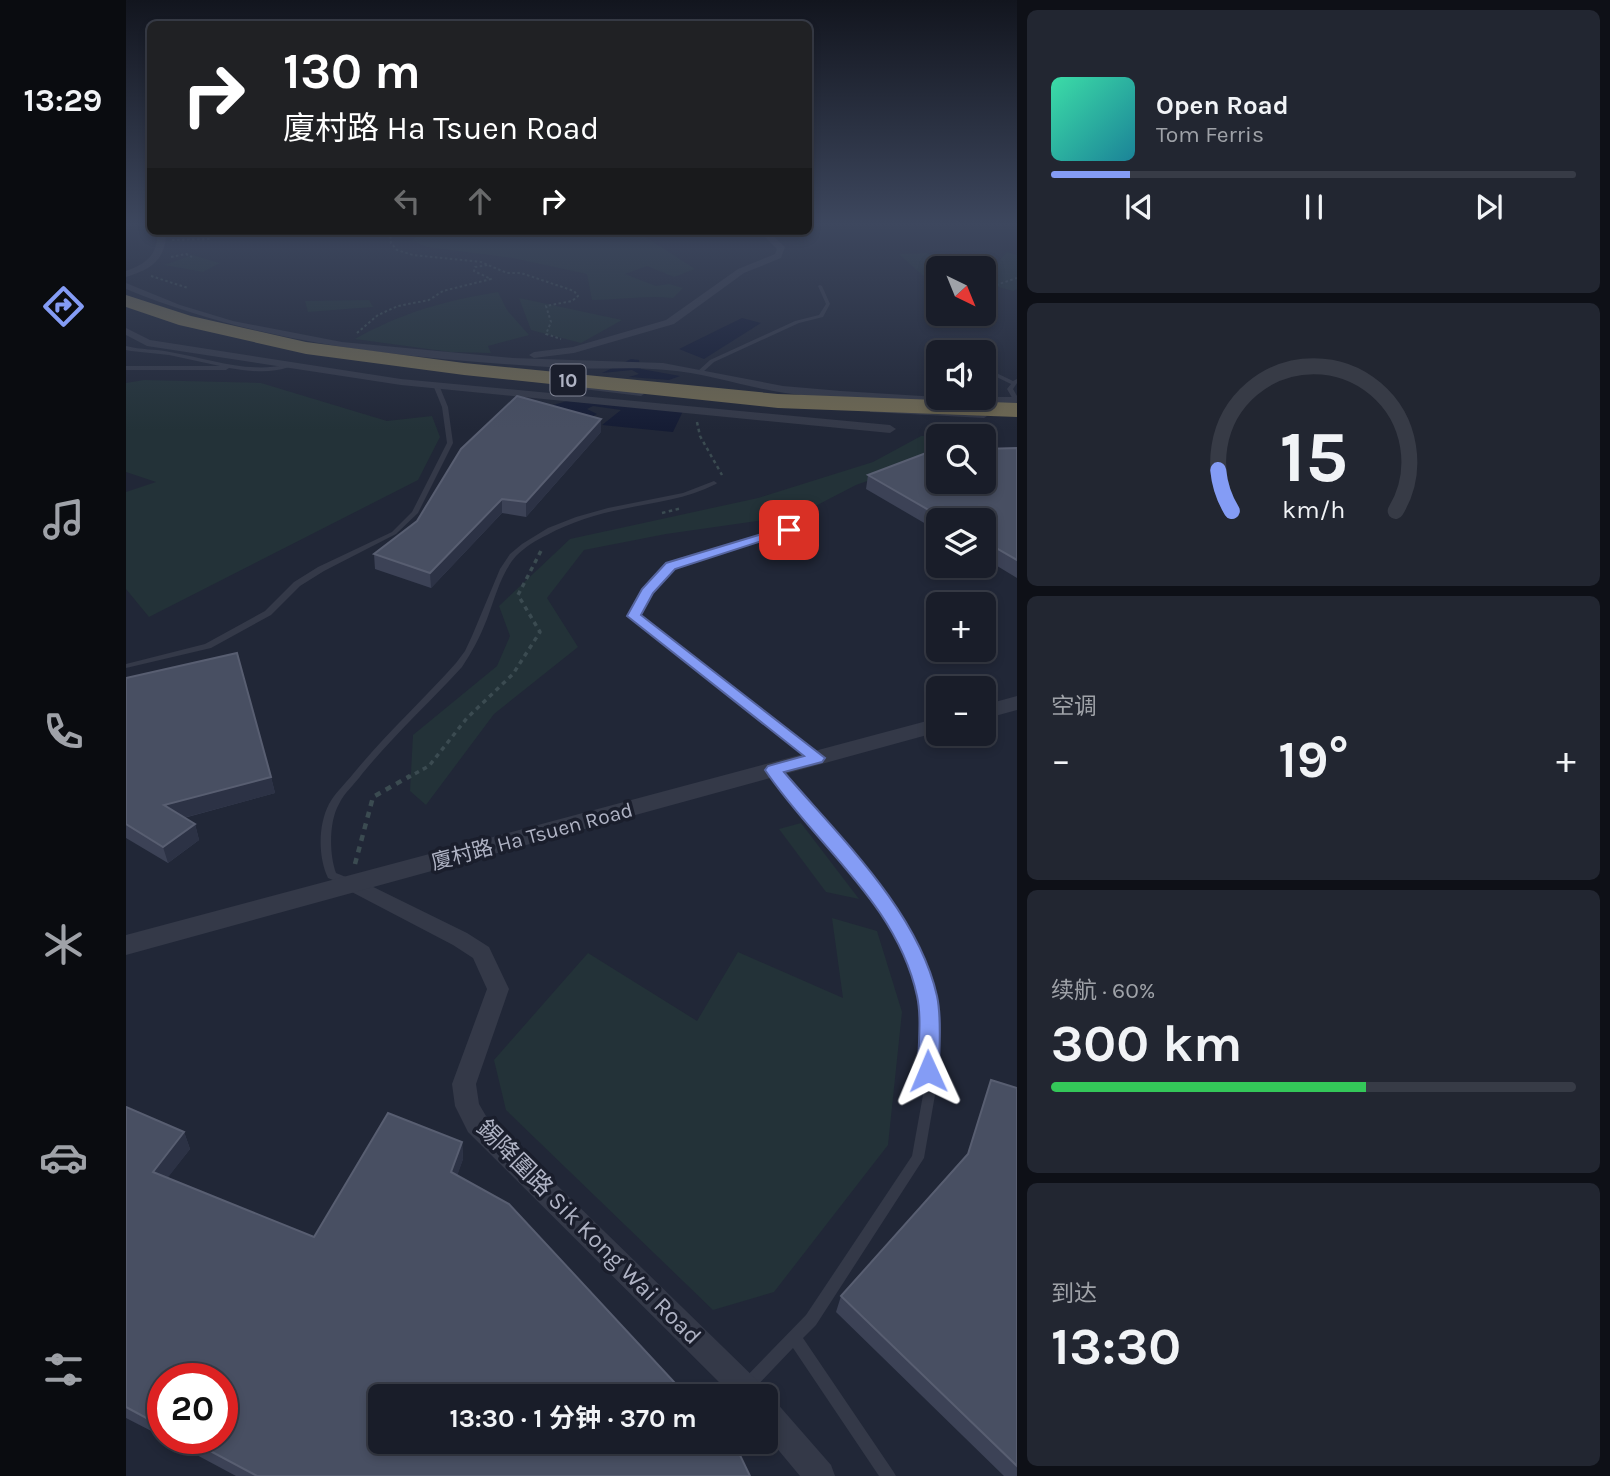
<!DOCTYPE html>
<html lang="zh">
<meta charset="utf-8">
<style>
:root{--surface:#191d29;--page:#222631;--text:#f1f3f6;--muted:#9fa2a8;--line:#373b46;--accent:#849cf5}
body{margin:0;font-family:Karla,"Noto Sans SC",sans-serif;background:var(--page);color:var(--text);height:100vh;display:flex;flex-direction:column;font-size:26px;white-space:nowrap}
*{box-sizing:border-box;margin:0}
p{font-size:23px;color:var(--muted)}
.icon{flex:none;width:38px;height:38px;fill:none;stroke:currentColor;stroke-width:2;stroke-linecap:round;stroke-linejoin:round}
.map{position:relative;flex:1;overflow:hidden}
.drawer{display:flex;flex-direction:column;gap:10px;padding:10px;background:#0e1017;width:593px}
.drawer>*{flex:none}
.hud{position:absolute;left:21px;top:21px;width:665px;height:214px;border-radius:10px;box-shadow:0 4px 10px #0003,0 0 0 2px var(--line);background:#202124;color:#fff;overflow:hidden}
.needle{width:46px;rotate:137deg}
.fabs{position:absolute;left:800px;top:256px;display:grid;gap:14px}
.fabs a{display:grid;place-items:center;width:70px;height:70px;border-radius:10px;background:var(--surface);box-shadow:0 4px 10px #0003,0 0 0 2px var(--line);font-size:35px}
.speed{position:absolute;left:21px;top:1363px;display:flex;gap:14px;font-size:35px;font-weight:700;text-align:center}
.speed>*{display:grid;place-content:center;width:91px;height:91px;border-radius:50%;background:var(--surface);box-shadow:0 4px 10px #0003,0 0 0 2px var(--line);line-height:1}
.speed .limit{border:10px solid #d22;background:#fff;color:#111}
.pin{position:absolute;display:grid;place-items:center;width:60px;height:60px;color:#fff;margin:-30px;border-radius:14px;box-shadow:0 4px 10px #0006}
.me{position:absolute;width:77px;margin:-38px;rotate:359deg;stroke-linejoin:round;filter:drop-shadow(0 0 5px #0008)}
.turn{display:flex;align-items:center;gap:24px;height:147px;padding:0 21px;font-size:32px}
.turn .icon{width:91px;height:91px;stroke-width:2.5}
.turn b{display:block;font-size:49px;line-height:60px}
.lanes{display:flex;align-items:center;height:66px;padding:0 21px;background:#0003;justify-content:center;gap:35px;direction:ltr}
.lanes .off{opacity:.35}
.big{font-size:52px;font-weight:700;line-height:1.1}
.drawer .tile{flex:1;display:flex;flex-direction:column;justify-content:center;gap:10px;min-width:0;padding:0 24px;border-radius:10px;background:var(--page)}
.drawer .dial{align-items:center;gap:0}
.dial svg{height:182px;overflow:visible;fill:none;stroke:var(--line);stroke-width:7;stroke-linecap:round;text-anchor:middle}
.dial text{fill:var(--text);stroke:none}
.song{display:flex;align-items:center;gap:21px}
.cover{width:84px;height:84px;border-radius:10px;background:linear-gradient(135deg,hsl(160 70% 55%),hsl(190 70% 35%))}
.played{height:7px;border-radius:4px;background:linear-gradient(90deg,var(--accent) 15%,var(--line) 15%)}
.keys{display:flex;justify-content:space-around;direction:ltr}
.heat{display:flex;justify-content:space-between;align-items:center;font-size:38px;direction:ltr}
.charge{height:10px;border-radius:5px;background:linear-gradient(90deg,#34c759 60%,var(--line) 0)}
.trip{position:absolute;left:242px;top:1384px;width:410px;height:70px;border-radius:10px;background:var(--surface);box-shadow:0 4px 10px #0003,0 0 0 2px var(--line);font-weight:700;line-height:70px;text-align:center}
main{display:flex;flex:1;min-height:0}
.tabs{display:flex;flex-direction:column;width:126px;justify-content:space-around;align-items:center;background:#0a0c10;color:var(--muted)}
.tabs .icon{width:49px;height:49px}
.tabs .active{color:var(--accent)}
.tabs b{font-size:32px;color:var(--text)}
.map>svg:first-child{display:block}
</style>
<main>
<nav class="tabs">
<b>13:29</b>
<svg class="icon active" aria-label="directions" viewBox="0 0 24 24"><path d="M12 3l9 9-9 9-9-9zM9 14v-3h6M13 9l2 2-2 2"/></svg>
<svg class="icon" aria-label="music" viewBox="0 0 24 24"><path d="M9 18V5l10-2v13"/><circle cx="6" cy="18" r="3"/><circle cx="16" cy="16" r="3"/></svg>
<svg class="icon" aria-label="phone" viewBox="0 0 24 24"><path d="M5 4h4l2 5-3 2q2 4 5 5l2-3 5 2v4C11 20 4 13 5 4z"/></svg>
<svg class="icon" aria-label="climate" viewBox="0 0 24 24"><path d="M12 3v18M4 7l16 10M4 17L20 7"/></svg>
<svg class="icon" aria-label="car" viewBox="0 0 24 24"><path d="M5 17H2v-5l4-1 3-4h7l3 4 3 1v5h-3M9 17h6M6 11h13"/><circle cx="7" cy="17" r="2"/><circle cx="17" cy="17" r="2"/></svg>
<svg class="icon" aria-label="filters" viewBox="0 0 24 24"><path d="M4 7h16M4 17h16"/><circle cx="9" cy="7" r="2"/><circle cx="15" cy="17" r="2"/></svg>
</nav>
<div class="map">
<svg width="891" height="1476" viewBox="0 0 891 1476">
<rect width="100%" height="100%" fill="#212737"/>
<g fill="#233238">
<path d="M291,231H521L515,234L569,269L548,277L521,266L499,274L530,286L543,284L557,288L547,298C520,295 494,300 466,300L461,274L386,258L301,247L287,241Z"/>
<path d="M881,252L891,255V289L887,291L858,283V278Z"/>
<path d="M802,253L827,268H812V289L773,254Z"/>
<path d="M66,255L94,263L77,272L38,265Z"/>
<path d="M372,292L381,310L403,335L362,346L365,353L324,352L229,339C277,312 318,301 372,292Z"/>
<path d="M393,298L496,320L455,343L405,330Z"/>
<path d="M243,300L247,307L182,312L179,301Z"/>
<path d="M18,380L135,383L261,421L306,416L314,437L292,480L23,617L0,589V492L30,482L0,472V383Z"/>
<path d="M795,436H812V460H801L730,485L672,515L540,534L458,550L421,598L452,647L368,714L300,805L284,791L287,735L371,666L384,636L373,606L444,539L632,498L747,462Z"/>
<path d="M675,823L733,899L700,892L653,829Z"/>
<path d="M706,918L751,931L776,1012L762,1145L648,1292L587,1310L380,1110L368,1060L462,953L571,1021L612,952L717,998Z"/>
</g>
<g fill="#151c34">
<path d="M616,318L635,323L578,359L553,349Z"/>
<path d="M505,359L513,360L515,369L554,376L543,380L503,377L513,374L506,370L476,373Z"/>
<path d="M441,401L557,411L547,432L476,425L495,410L467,406L461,409L471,414L460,420L413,409Z"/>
</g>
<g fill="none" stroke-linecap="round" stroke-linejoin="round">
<g stroke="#3b4b51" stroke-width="2" stroke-dasharray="2.5 2.5" stroke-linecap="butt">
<path d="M264,231L265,243L271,250L287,255L355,262L381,273H395L448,291L452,296L446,301L420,306L425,322L420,334L435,339"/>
<path d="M46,240L86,239"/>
<path d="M45,257L60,254L66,257"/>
<path d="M25,276L62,288"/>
<path d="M870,285L891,278"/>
<path d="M231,333L252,315L272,306L303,300L317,291L365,279L348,271L349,267L362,265"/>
</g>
<g stroke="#3b4b51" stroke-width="2.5" stroke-dasharray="3.5 3.5" stroke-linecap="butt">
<path d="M571,422L574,436L596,475"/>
<path d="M536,513L556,508"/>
</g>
<path stroke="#3b4b51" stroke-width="3.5" stroke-dasharray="4.5 4.5" stroke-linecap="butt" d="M281,778L303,766L341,718L387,674L414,632L392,595L417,547"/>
<path stroke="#3b4b51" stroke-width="4.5" stroke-dasharray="6 6" stroke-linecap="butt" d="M229,864L247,797L284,776"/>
<g fill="#343948" fill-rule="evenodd">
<path d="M694,285L696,286L704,304L697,317L673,323L588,362L576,373H572V371L584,360L669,321L693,315L700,304L692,286Z"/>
<path d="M0,346C15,350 30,349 44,352C85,359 118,373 160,365L163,367C144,374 122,371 103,368L100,370H0V366H94L43,355L5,351L0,350Z"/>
<path d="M858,367L887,381L891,379V383L887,389L891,396V402L888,401L881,389L885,384L858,371Z"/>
<path d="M308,384L313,385L322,407L327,443L292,513L270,534L198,571L174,586L145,615L85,648L0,668V664L79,644L139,611L168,582L192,567L266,532L286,512L321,443L316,407L307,385Z"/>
<path d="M451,385L515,392L518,394L515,396L449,388L448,387Z"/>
<path d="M746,409L858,414L861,416L858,418L744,412V410Z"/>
<path d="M588,481L591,483L590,484C561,499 529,502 497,509C471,514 445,522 421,535C410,540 399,547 390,556C375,573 369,598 361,619C354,637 346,652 336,667C303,703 267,736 236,774C229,784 218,793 213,804C203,821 203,854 210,873L225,879L226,882L225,885L221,886L202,878C192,857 192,825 203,804C209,793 219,784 227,774C259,735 296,701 330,663L339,651L346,636L374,569L384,554L396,544L422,528L450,517L482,508L557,493Z"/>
<path d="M663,528L665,529V531L548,568L524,592L512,615L693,756L694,758L690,761L687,760L504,616L518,589L542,564Z"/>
<path d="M647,767L650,768L746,879L792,953L807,997L809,1095L798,1158L690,1325L677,1338L767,1471L770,1476H753L667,1348L625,1392L620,1394L615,1392L613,1387L615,1382L680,1315L786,1156L797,1095L795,997L782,954L738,885L644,772L642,770L644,768Z"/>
</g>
<g fill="#343948" fill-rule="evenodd">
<path d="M32,231H40C40,260 26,269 0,277V271C22,263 31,255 32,231Z"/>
<path d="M633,231H642L659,247L655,258L618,273L548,324L448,353L408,358L403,355L408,352L447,347L540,320L612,269L649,254L651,249Z"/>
<path d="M0,283L54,305L107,321L216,342L387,358L537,363L657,386L715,391L812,397H890L891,403C814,405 735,403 659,393C619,387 580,373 540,370C506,366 473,370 439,368C289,359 141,347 0,289Z"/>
<path d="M0,328L24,340L275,379L764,425L770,429L764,433L275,385L21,346L0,335Z"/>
<path d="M227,877L341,933L363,947L383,989L350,1084L353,1104L360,1116L637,1386L641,1397L649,1401L705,1465L709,1476H674L639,1434V1396H607L342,1132L329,1106L326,1084L361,989L347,958L327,945L220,889L217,884L220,879Z"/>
</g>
<g fill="#343948" fill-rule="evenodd">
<path d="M891,696V710L858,719V705Z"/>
<path d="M812,718V732L0,955V935Z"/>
</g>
<path fill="#6e6852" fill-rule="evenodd" d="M0,295L65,316L180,342L338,363L652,394L891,403V417L652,408L338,375L180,354L53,325L0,307Z"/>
</g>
<g fill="#3c4256">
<path d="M475,432L400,517L376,513L305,588L249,569L248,554Z"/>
<path d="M891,448V578L858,558V520H812V531L740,489L742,475Z"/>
<path d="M0,678L145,777L149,793L58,818L69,824L73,840L42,863L0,838Z"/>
<path d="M865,1080L891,1088V1476H878L710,1312L715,1296L841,1156Z"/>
<path d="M0,1107L58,1132L64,1149L41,1178L188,1237L336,1142L337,1159L331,1175L624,1476H110L39,1438H96L37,1379V1437L0,1418Z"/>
</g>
<g fill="#2c3245">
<path d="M475,419V432L400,517V502Z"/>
<path d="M376,499V513L305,588L304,573Z"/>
<path d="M145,777L149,793L42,822L38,805Z"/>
<path d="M69,824L73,840L42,863L37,847Z"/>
<path d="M58,1132L64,1149L33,1189L27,1172Z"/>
<path d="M336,1142L337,1159L327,1188L325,1172Z"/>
</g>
<g fill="#484f62" stroke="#585e71" stroke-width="2">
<path d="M391,396L475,419L400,502L376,499L304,573L248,554L291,521L335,449Z"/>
<path d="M891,448V560L858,541V520H820L742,475L808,450H812V481H858V449Z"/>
<path d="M111,653L145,777L38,805L69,824L37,847L0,824V678Z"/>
<path d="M865,1080L891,1088V1466L715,1296L842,1154Z"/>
<path d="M0,1107L58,1132L27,1172L188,1237L262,1113L336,1142L325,1172L383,1204L561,1396H254V1442H603L613,1453L624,1476H131L60,1438H96V1379H37V1427L0,1407Z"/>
</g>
<linearGradient id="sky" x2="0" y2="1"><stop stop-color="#12151e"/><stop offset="0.52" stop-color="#3d475e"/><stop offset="1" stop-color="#3d475e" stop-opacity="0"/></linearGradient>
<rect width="891" height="430" fill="url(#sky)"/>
<path fill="#849cf5" stroke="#56659f" stroke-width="2" d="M659,527L670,530L549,569L527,593L515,615L699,758L696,762L658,772C713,836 792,911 811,996C816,1019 813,1047 813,1071L810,1077L802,1080L795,1077L792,1071C792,1047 796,1019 791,996C771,903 689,845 639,770L642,766L678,756L501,616L516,589L540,563Z"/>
<g text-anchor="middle" stroke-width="7" stroke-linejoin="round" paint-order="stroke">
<rect fill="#1a1e2c" stroke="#828696" stroke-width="2" x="424.5" y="364.5" width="35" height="31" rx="5"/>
<g font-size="19" font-weight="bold" fill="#afb3c4">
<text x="442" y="387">10</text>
</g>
<g font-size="21" fill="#afb3c4" stroke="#1a1e2c">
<text transform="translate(406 836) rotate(-15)" y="7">廈村路 Ha Tsuen Road</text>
</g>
<g font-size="24" fill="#afb3c4" stroke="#1a1e2c">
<text transform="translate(463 1232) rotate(45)" y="8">錫降圍路 Sik Kong Wai Road</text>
</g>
</g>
</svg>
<div class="fabs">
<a><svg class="needle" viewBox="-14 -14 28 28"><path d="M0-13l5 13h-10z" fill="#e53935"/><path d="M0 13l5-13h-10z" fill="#9fa2a8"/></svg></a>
<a><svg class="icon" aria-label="sound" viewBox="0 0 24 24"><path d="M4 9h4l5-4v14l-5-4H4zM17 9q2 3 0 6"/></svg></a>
<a><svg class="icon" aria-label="search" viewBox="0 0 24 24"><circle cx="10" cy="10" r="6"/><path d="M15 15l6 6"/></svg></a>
<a><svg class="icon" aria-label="layers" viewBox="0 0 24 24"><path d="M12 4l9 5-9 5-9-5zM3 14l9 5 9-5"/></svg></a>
<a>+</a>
<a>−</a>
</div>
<div class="speed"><div class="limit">20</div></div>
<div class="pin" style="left:663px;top:530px;background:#d93025"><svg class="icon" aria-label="arrive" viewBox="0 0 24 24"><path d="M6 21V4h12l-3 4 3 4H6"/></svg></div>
<svg class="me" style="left:802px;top:1071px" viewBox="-20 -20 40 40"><path d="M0-17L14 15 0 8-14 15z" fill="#849cf5" stroke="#fff" stroke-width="4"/></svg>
<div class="trip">13:30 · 1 分钟 · 370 m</div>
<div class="hud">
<div class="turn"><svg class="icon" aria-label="right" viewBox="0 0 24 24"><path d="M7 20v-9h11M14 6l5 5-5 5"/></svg><div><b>130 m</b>廈村路 Ha Tsuen Road</div></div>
<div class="lanes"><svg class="icon off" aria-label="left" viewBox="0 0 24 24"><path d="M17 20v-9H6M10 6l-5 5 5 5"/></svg><svg class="icon off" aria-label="ahead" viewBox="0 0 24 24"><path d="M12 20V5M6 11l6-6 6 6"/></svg><svg class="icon" aria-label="right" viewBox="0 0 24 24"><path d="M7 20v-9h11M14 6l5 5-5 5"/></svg></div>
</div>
</div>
<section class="drawer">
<div class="tile">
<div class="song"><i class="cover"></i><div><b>Open Road</b><p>Tom Ferris</p></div></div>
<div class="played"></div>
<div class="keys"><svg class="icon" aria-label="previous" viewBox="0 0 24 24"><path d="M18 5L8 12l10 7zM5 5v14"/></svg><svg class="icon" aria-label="pause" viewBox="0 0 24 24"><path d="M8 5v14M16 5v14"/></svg><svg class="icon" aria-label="next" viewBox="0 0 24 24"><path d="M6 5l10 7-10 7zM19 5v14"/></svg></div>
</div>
<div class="tile dial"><svg viewBox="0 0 100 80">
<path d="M14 69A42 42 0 1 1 86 69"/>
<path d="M14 69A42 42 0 0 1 8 51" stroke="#849cf5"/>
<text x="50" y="56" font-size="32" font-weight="700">15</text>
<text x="50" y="72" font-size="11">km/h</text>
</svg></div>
<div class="tile"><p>空调</p>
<div class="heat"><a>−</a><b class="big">19°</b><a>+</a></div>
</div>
<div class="tile"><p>续航 · 60%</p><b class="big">300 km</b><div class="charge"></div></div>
<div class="tile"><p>到达</p><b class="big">13:30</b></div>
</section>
</main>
